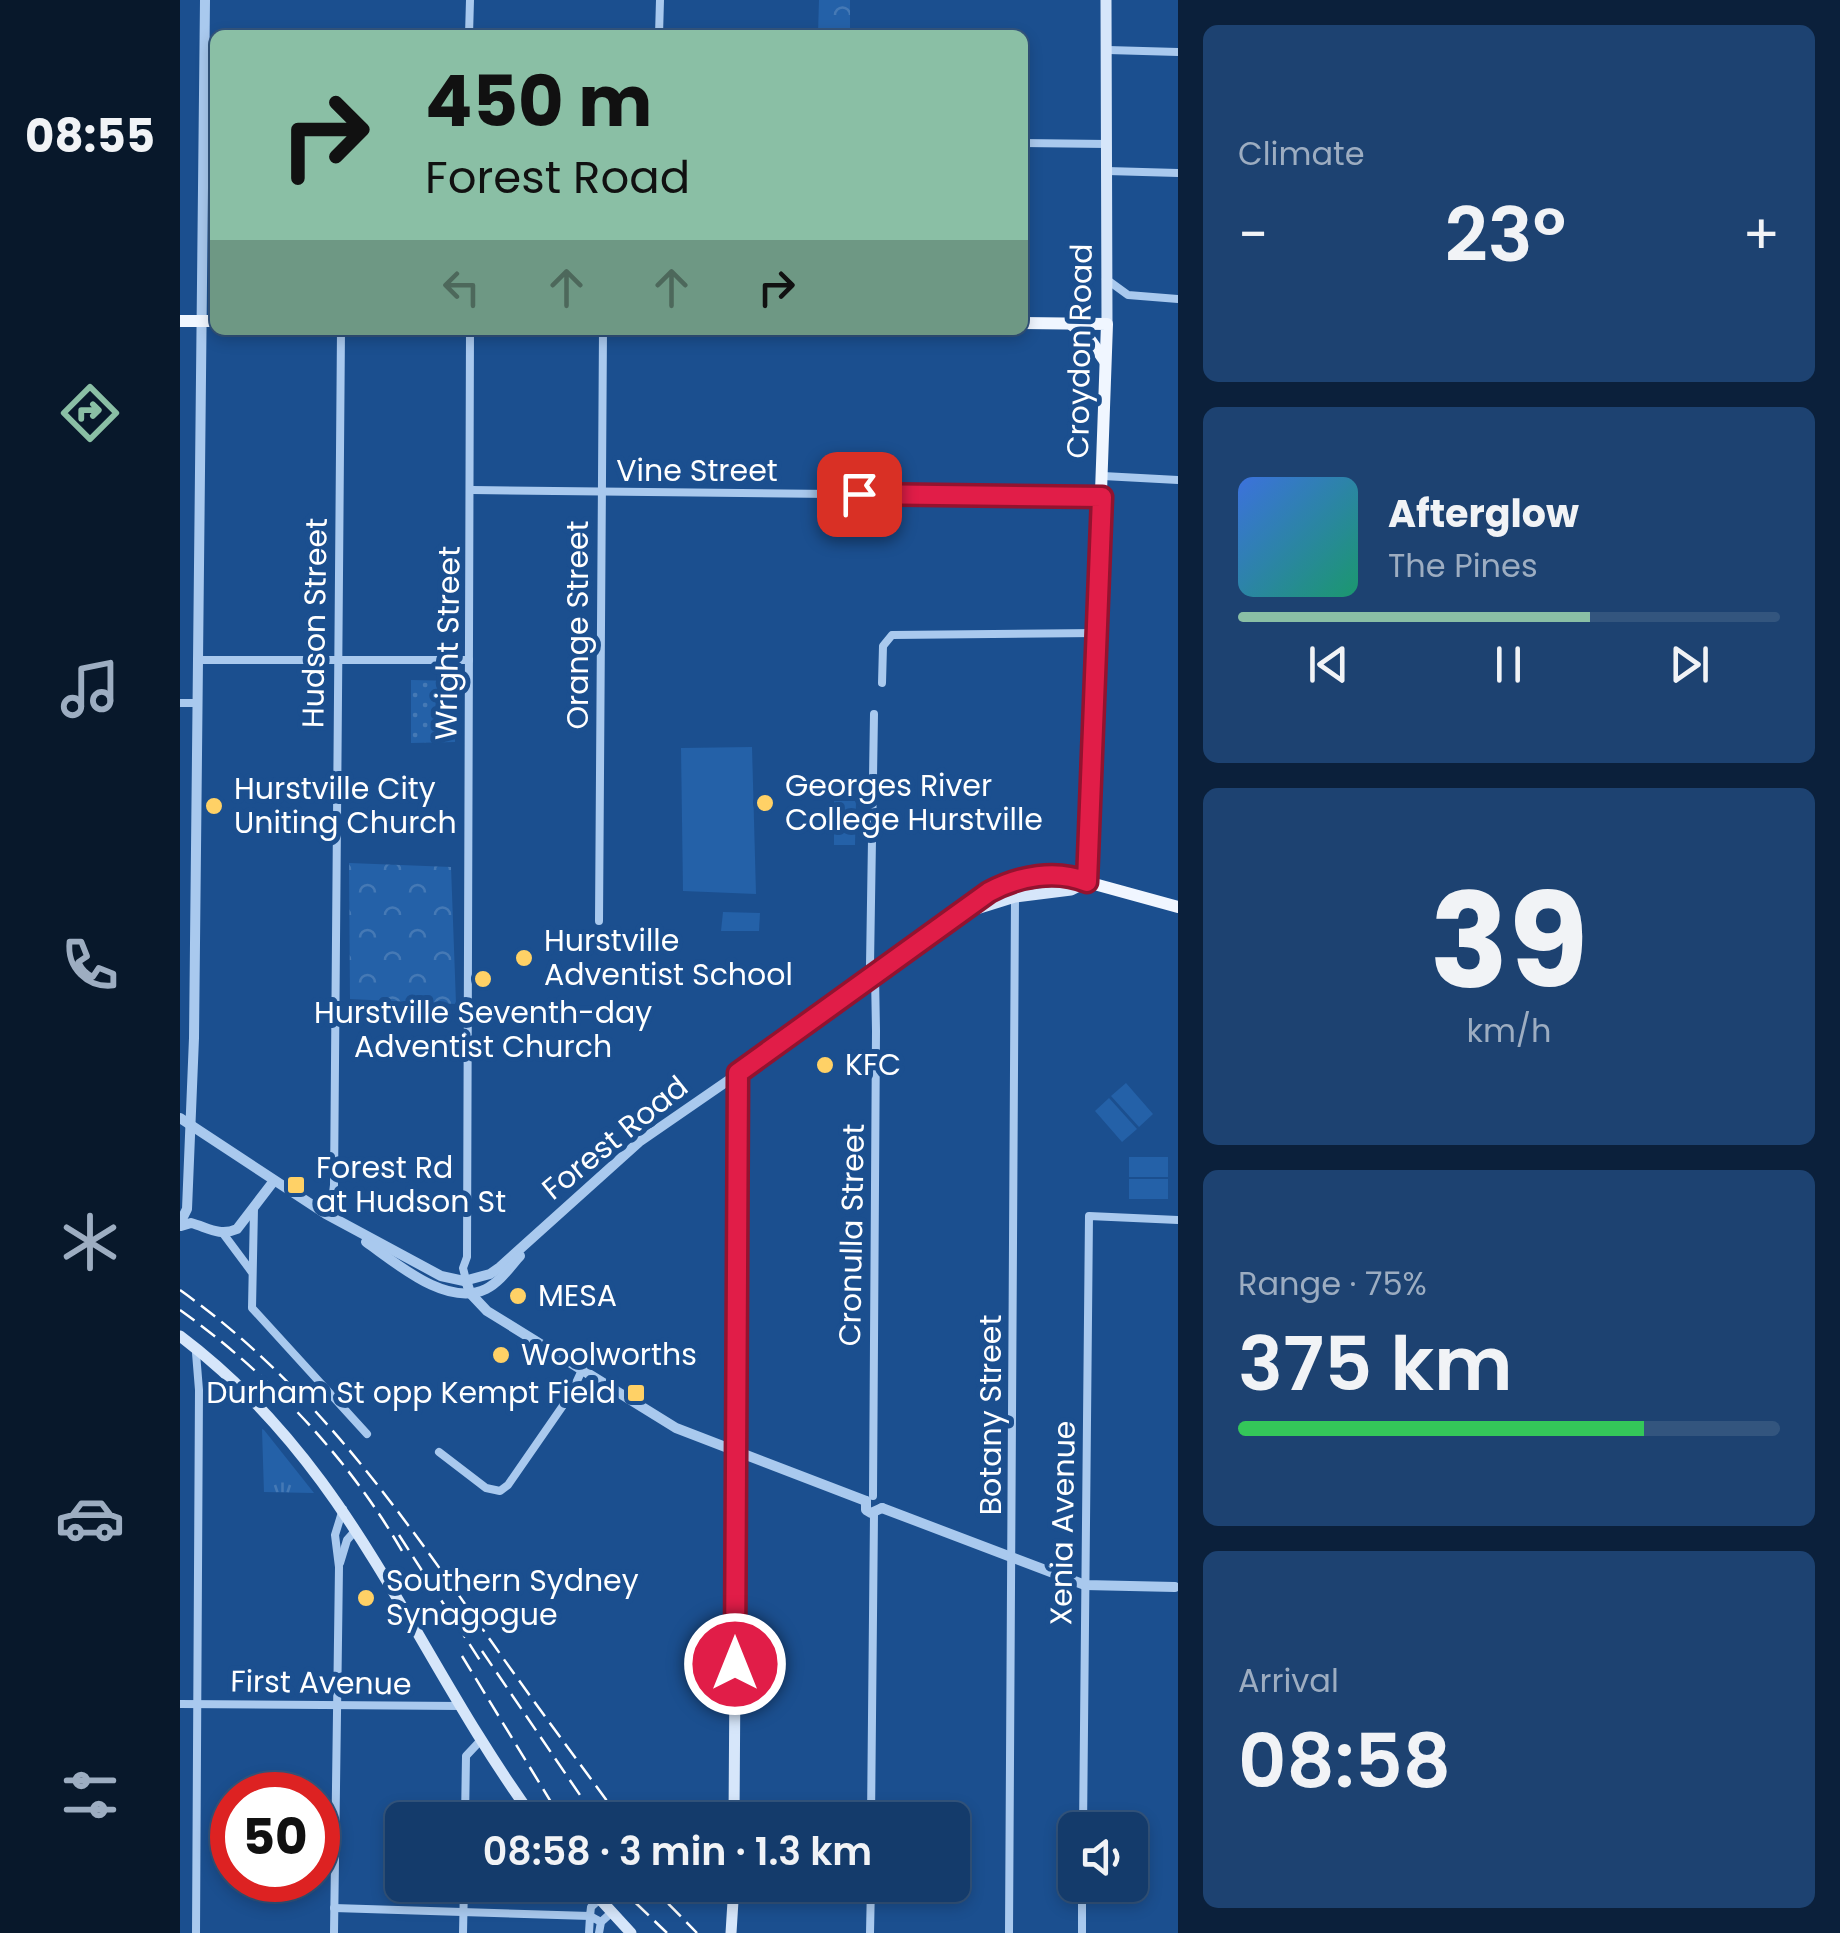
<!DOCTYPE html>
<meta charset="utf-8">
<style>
:root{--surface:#143b6b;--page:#1d4271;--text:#f1f3f6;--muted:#9dadc1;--line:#33557e;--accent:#8abfa5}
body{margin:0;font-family:Poppins,sans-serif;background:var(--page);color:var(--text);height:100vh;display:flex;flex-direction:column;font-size:38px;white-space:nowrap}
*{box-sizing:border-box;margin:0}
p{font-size:32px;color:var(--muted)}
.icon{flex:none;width:55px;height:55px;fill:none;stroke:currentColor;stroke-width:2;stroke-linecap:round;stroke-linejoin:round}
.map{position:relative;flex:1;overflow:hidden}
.side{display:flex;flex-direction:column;gap:25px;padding:25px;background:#0b203b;width:662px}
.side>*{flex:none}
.guide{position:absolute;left:30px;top:30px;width:818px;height:305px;border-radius:15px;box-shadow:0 5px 15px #0003,0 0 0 2px var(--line);background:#8abfa5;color:#111;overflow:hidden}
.controls{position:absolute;left:878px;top:1812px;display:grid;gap:20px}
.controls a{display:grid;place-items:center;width:90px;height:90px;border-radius:15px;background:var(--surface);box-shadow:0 5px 15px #0003,0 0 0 2px var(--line);font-size:50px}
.speed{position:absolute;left:30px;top:1772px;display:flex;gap:20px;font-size:50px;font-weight:700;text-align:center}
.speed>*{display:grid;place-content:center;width:130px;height:130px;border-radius:50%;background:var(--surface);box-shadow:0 5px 15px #0003,0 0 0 2px var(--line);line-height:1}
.speed .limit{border:15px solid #d22;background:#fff;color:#111}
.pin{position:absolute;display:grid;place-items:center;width:85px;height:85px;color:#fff;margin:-42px;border-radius:20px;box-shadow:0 5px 15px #0006}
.me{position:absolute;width:110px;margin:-55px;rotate:0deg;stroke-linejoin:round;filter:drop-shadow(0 0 8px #0008)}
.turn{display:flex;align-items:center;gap:35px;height:210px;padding:0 50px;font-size:45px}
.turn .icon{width:130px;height:130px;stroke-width:2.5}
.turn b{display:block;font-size:70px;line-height:85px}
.lanes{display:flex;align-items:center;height:95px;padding:0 50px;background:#0003;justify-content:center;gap:50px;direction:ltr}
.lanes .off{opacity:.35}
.big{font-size:75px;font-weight:600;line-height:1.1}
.side .tile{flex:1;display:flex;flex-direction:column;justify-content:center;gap:15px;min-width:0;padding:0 35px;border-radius:15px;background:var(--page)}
.side .dial{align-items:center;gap:0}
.dial b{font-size:130px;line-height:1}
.song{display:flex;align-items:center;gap:30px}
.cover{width:120px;height:120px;border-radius:15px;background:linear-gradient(135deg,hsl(220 70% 55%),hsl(160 70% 35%))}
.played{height:10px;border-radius:5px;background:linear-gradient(90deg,var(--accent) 65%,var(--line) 65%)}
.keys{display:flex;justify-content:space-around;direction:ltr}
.heat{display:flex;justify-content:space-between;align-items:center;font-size:55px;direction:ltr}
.charge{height:15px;border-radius:8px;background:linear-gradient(90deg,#34c759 75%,var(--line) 0)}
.trip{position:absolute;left:205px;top:1802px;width:585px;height:100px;border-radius:15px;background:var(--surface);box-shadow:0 5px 15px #0003,0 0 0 2px var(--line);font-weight:600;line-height:100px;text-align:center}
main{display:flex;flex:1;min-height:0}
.menu{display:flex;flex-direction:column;width:180px;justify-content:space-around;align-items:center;background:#08182b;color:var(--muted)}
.menu .icon{width:70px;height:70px}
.menu .selected{color:var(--accent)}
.menu b{font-size:45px;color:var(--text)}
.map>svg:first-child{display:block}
</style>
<main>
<nav class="menu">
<b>08:55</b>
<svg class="icon selected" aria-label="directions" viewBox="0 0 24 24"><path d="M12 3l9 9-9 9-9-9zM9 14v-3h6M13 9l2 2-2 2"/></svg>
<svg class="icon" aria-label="music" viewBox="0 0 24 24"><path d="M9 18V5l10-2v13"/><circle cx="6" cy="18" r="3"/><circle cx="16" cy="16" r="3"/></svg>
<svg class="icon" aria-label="phone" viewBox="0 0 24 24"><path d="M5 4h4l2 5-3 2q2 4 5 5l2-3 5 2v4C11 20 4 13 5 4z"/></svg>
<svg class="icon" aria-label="climate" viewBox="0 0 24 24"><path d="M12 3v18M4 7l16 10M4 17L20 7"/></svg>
<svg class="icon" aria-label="car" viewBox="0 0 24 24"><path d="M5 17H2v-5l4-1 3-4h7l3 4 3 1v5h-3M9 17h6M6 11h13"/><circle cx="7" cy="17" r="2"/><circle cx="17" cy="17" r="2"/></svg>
<svg class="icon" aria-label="filters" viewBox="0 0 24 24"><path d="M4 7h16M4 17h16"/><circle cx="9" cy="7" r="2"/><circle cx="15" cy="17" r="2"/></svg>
</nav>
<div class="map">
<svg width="998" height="1933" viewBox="0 0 998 1933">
<defs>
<pattern id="grass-tufts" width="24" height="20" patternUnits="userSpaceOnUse" patternTransform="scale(2.5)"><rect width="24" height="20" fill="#2461a8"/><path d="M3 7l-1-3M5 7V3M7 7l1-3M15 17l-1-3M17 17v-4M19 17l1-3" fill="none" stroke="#4579b5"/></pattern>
<pattern id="park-crowns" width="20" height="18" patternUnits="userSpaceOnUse" patternTransform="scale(2.5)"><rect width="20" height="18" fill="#2461a8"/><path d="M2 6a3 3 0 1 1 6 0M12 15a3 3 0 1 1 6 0" fill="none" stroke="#4579b5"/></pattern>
<pattern id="garden-dots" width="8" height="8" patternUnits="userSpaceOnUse" patternTransform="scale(2.5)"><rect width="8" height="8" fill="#2461a8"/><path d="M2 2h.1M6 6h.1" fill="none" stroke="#4579b5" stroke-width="1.8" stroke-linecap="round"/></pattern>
</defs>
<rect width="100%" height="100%" fill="#1b4f8f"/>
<path fill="url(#grass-tufts)" d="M82,1429L84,1430L134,1493L84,1492Z"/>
<g fill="url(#park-crowns)">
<path d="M639,0H670V35H638Z"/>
<path d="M169,863L271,867L276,1004L170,999Z"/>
</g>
<path fill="url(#garden-dots)" d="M231,680L275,681V742L231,743Z"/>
<g fill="#2461a8">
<path d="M572,747L576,894L503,891L501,748Z"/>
<path d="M654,801H676L675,845H654Z"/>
<path d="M543,912L580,913L579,931H541Z"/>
<path d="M946,1083L973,1114L959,1127L931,1096Z"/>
<path d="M929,1098L957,1129L942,1142L915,1111Z"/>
<rect x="949" y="1157" width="39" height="20"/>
<rect x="949" y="1179" width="39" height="20"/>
</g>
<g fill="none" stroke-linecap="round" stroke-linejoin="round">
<g stroke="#a9c9ee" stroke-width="8">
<path d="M289,35L290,0"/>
<path d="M479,35L480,0"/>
<path d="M928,50L998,52"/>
<path d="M842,143L927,144"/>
<path d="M927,171L998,173"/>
<path d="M926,279L948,295L998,299"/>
<path d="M923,476L998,480"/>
<path d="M292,490L922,497"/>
<path d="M17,660H289"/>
<path d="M702,683L703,646L712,635L917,633"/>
<path d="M0,703H17"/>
<path d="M419,921L423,330"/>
<path d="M74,1208L72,1308L187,1434"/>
<path d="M146,1214L152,1201L154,1185L161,330"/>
<path d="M42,1232L71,1271"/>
<path d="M286,1280L283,1268L287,1257L290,330"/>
<path d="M16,1353L19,1390L16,1933"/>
<path d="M259,1452L306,1488L320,1491L328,1485L391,1394L402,1370"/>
<path d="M693,1496L696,1031L695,975L690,965L694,714"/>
<path d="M160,1563L167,1540L175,1531"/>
<path d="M0,1704L281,1706"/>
<path d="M285,1820L286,1756L301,1740"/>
<path d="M691,1820L694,1514"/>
<path d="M903,1830L909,1216L998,1220"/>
<path d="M154,1908L410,1916L411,1907L420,1899"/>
<path d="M154,1933L159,1567L155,1535L163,1509"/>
<path d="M283,1933L284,1885"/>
<path d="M409,1933L410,1916L421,1922"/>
<path d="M419,1933L421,1922L431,1913"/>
<path d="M690,1933L691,1885"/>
<path d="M829,1933L835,897"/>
<path d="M902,1933V1885"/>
</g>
<g stroke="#a9c9ee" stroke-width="10">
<path d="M0,1118L146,1214L261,1276L284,1281L310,1274L320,1267L459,1142L559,1073"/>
<path d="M0,1223L7,1209L14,1038L25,0"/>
<path d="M1,1226L11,1223C27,1227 39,1237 57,1229L93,1182"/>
<path d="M186,1242C216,1263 267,1308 306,1289C320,1282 330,1267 340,1256"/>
<path d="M286,1280L290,1293L307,1311L496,1428L686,1501"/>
<path d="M686,1501V1510L691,1513L702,1508"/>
<path d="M702,1508L905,1585L995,1587"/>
</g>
<g stroke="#d6e6fa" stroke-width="11">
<path d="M926,0L927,324"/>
<path d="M787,912L835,897L891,890L907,882"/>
<path d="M0,1336C174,1467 232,1652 355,1820"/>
<path d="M554,1820L559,1073L809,891C839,876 876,869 907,882"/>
<path d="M407,1885L451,1933"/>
<path d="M551,1933L554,1885"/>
</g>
<g stroke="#f0f6ff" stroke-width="12">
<path d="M0,321H35"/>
<path d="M842,323L927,324L907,882L998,907"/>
<path d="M892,325L908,337L925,361"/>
</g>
<g stroke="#fff" stroke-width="2.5" stroke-dasharray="18 8" stroke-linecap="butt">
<path d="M0,1290C132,1384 219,1510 311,1641C353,1701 398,1761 441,1820"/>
<path d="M0,1310C88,1373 168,1457 222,1551"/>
<path d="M219,1535L303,1665"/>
<path d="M302,1651L417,1820"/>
<path d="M282,1656L382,1820"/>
<path d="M437,1885L487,1933"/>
<path d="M470,1885L517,1933"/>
</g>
</g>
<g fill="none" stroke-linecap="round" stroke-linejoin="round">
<g stroke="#92132f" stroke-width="25">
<path id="route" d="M555,1664L558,1073L809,892C839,876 876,869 907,882L922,497L679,494"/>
</g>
<use href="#route" stroke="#e11d48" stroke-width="18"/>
</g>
<g fill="#ffd166" stroke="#1b4f8f" stroke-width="4">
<circle cx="585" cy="803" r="10"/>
<circle cx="34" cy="806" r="10"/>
<circle cx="344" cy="958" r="10"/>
<circle cx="303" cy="979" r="10"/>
<circle cx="645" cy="1065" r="10"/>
<rect x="106" y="1175" width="20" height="20" rx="5"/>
<circle cx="338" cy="1296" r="10"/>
<circle cx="321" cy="1355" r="10"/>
<rect x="446" y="1383" width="20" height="20" rx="5"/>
<circle cx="186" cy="1598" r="10"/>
</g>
<g text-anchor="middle" stroke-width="10" stroke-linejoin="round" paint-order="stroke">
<g font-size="30" fill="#fff" stroke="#1b4f8f">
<text transform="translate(900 351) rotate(-89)" y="10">Croydon Road</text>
<text x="517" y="481">Vine Street</text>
<text transform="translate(135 623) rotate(-89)" y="10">Hudson Street</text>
<text transform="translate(398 625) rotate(-90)" y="10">Orange Street</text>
<text transform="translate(268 643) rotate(-89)" y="10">Wright Street</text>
<text transform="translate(435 1138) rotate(-39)" y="10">Forest Road</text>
<text transform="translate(672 1235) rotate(-89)" y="10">Cronulla Street</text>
<text transform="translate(811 1415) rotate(-90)" y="10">Botany Street</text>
<text transform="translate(883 1523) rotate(-89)" y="10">Xenia Avenue</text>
<text transform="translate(141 1683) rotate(1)" y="10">First Avenue</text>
</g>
<g font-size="30" fill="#fff" stroke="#1b4f8f" text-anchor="start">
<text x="605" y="796">Georges River<tspan x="605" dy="34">College Hurstville</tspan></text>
<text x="54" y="799">Hurstville City<tspan x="54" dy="34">Uniting Church</tspan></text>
<text x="364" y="951">Hurstville<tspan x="364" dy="34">Adventist School</tspan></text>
<text x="303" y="1023" text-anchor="middle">Hurstville Seventh-day<tspan x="303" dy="34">Adventist Church</tspan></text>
<text x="665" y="1075">KFC</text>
<text x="136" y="1178">Forest Rd<tspan x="136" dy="34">at Hudson St</tspan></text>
<text x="358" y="1306">MESA</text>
<text x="341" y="1365">Woolworths</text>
<text x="436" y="1403" text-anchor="end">Durham St opp Kempt Field</text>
<text x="206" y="1591">Southern Sydney<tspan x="206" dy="34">Synagogue</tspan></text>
</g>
</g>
</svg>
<div class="controls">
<a><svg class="icon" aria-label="sound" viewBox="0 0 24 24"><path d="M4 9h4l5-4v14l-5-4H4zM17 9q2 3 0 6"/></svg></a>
</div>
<div class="speed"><div class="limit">50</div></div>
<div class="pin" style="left:679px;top:494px;background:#d93025"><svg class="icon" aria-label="arrive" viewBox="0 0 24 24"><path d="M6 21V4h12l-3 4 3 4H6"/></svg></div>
<svg class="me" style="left:555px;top:1664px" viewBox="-20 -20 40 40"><circle r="17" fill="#e11d48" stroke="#fff" stroke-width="3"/><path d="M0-11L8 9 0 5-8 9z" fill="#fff"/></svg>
<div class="trip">08:58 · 3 min · 1.3 km</div>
<div class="guide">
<div class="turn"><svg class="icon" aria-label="right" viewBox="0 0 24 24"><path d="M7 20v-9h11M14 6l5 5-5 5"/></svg><div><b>450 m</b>Forest Road</div></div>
<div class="lanes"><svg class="icon off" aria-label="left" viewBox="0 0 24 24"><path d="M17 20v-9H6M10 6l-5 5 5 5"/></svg><svg class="icon off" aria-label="ahead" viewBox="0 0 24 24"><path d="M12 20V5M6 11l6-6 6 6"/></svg><svg class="icon off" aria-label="ahead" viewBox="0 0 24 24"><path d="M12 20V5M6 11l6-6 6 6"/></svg><svg class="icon" aria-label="right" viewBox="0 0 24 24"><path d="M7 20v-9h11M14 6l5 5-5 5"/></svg></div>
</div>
</div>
<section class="side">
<div class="tile"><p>Climate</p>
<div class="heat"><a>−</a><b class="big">23°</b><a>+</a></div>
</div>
<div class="tile">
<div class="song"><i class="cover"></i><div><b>Afterglow</b><p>The Pines</p></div></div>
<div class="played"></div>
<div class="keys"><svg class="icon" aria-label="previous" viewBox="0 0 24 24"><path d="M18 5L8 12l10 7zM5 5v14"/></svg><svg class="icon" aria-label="pause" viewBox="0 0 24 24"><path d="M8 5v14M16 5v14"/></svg><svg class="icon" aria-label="next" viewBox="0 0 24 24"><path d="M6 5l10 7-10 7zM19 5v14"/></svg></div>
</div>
<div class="tile dial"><b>39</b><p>km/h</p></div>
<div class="tile"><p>Range · 75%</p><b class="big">375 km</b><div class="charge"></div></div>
<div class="tile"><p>Arrival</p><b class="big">08:58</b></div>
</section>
</main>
